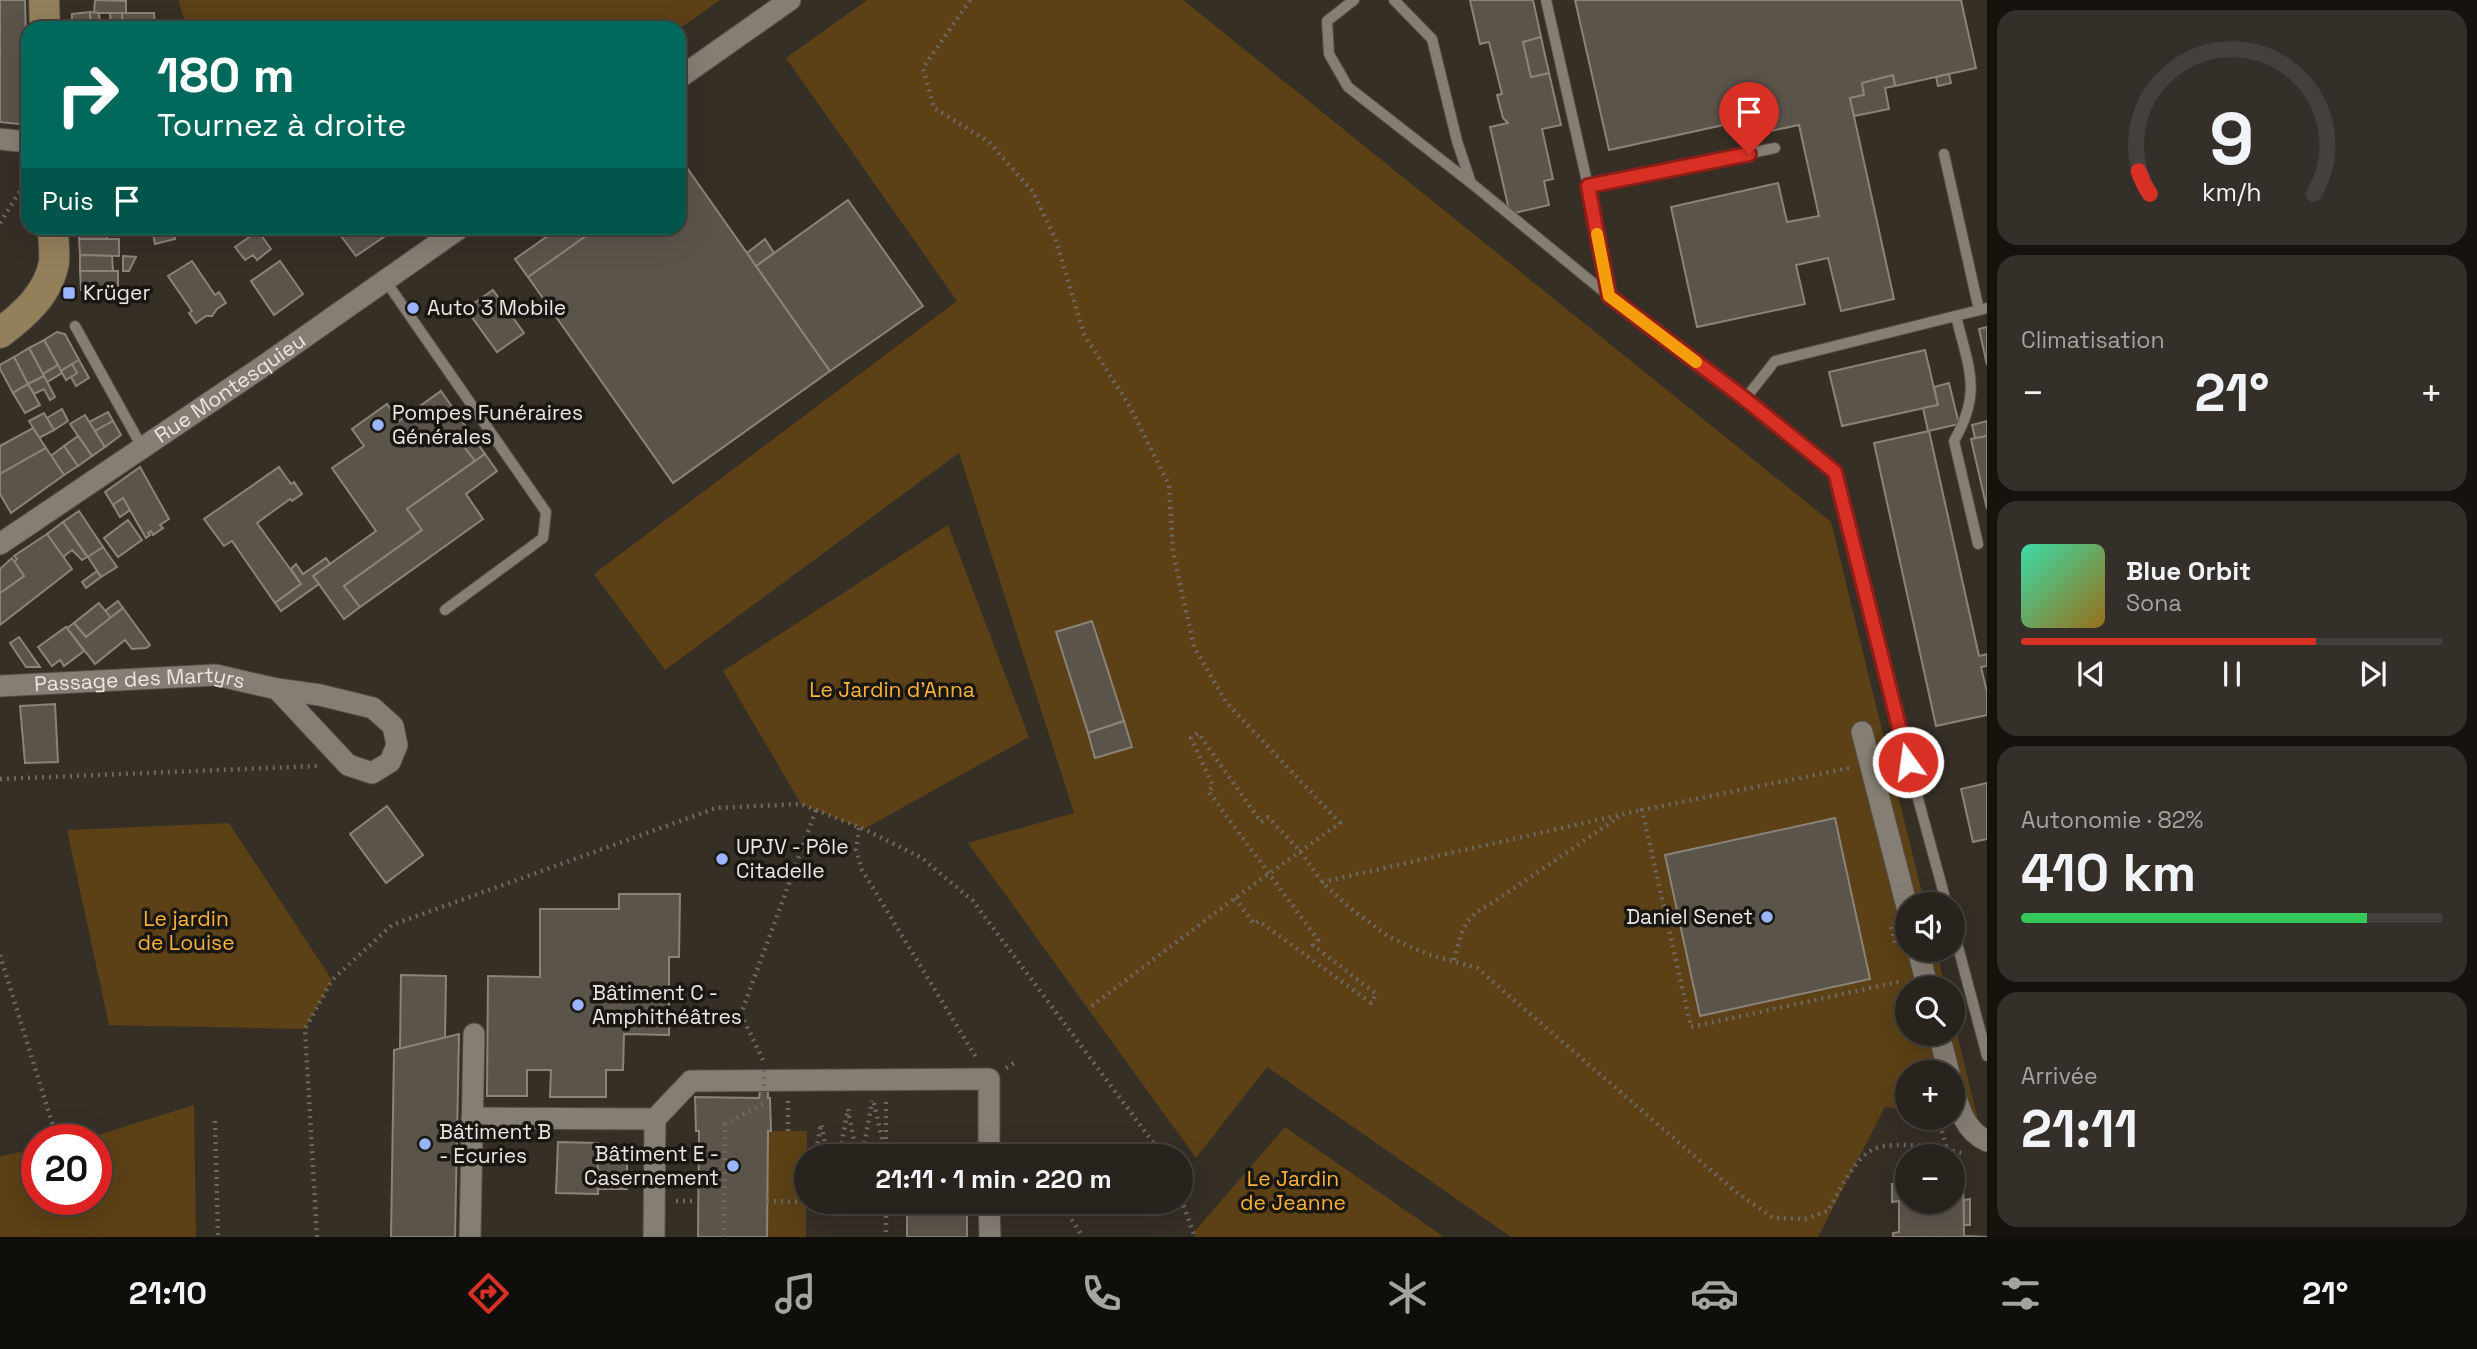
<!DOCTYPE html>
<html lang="fr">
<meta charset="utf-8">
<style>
:root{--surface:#28231c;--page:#342f29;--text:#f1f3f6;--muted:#a5a4a3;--line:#44403b;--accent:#d93025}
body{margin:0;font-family:"Space Grotesk",sans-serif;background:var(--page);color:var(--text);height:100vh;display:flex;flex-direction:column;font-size:26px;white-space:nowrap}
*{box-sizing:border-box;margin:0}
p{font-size:23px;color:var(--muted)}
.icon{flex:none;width:38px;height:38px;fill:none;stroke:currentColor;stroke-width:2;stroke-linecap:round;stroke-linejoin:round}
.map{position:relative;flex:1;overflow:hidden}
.panel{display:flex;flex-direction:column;gap:10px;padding:10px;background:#16130f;width:490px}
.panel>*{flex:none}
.top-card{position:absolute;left:21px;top:21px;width:665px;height:214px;border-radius:21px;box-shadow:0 7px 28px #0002,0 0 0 2px var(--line);background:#00695c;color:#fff;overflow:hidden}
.buttons{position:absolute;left:1895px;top:892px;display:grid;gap:14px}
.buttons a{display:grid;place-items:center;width:70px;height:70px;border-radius:50%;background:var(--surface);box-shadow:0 7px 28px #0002,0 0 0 2px var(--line);font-size:35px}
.speed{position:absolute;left:21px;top:1124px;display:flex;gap:14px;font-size:35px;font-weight:700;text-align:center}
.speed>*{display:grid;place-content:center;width:91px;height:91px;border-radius:50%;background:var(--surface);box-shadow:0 7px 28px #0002,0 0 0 2px var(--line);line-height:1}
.speed .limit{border:10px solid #d22;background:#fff;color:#111}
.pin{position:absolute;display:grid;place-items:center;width:60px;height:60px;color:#fff;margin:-72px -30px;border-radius:50% 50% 50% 0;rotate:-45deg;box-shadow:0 0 7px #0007}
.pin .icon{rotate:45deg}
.me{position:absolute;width:77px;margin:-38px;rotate:346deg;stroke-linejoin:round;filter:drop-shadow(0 0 5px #0008)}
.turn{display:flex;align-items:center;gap:24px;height:147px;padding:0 21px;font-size:32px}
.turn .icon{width:91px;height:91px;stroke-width:2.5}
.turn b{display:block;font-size:49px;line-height:60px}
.then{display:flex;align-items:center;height:66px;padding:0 21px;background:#0003;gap:14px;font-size:26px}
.big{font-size:52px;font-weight:600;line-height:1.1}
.panel .widget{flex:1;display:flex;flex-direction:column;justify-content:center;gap:10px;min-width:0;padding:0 24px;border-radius:21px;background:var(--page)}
.panel .dial{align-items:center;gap:0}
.dial svg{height:182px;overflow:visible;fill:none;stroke:var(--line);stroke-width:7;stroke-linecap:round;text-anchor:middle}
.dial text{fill:var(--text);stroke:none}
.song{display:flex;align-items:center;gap:21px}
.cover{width:84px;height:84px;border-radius:10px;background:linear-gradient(135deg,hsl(160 70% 55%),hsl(40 70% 35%))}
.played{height:7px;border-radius:4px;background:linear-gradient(90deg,var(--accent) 70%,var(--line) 70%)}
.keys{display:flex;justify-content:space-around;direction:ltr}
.heat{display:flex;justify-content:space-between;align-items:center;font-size:38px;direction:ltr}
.charge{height:10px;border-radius:5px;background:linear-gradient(90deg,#34c759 82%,var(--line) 0)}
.trip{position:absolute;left:794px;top:1144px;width:399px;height:70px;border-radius:35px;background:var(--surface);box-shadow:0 7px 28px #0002,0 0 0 2px var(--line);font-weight:600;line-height:70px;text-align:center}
.tabs{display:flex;height:112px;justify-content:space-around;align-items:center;background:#100e0b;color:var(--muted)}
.tabs .icon{width:49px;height:49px}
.tabs .active{color:var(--accent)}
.tabs b{font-size:32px;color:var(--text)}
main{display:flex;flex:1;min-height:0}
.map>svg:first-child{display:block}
</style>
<main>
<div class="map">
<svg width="1987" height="1237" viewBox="0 0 1987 1237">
<rect width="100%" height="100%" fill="#352f26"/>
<g fill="#5c4116">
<path d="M178,0H720L679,29L187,28Z"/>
<path d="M867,0H1183L1831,522L1925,905H1908V950H1936L1946,989H1908V1034H1953V1018L1979,1124L1948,1118H1953V1073H1908L1907,1110L1885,1107L1818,1237H1511L1267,1067L1196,1158L968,843L1074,813L959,453L665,670L594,574L957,301L786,58Z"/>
<path d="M948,525L1029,737L864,829L801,804L723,671Z"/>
<path d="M229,823L332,980L305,1029L109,1025L67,830Z"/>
<path d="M194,1105L196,1237H0V1156L37,1149V1199H96V1139H85Z"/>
<path d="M1285,1127L1444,1237H1195L1194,1232Z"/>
<path d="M768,1131H807L806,1237H767Z"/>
</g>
<g fill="#5b544b" stroke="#8b8379" stroke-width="2">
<path d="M0,0H25L28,125L0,122Z"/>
<path d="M95,0L126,1V13H94Z"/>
<path d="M1470,0H1533L1541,37L1523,42L1531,77L1549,73L1561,125L1542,129L1553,179L1544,181L1549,205L1510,214L1490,127L1508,123L1503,118L1497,95L1502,94L1489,42L1480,44Z"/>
<path d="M1575,0H1961L1976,68L1895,86L1893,75L1862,83L1864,95L1850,98L1894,299L1841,311L1828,258L1796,265L1805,304L1697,327L1671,207L1778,183L1787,222L1819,216L1799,125L1746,136L1742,121L1609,150Z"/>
<path d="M90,12L91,28H72V14Z"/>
<path d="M90,12L99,13L100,23H106V27L91,28Z"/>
<path d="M110,13H122L123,28H111Z"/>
<path d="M122,13H154L155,28H123Z"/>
<path d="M1541,37L1549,73L1531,77L1523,42Z"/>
<path d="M1949,74L1951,83L1938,86L1936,77Z"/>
<path d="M1893,75L1895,86L1885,88L1889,109L1854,116L1850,98L1864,95L1862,83Z"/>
<path d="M685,165L830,371L673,483L528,277L597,228H679V169Z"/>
<path d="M848,200L923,306L830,371L756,266Z"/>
<rect x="79" y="228" width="28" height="11"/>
<path d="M335,228H397L356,256Z"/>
<path d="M559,228H597L528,277L515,259Z"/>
<path d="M173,230L175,239L155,244L153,234Z"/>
<path d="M258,231L271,249L257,260L253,255L245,260L235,247Z"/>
<path d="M79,239H119V256L80,255Z"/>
<path d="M765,239L774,253L756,266L747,253Z"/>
<path d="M80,255L112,256L113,271H80Z"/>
<path d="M123,256L136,257L129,271H123Z"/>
<path d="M192,261L215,295L219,292L226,303L217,309L212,316H206L196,323L189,313L192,311L168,276Z"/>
<path d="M280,261L303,294L274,315L251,281Z"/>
<path d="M80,271H118V286L81,290Z"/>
<path d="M493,290L524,333L497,352L466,309Z"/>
<path d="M1987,327V365L1979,329Z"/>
<path d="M57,332L65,334L79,360L61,371L44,340Z"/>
<path d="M44,340L58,365L43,374L29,348Z"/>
<path d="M29,348L44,376L28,384L14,357Z"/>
<path d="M1925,350L1938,405L1842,426L1829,372Z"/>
<path d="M14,357L28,384L13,393L0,369V365Z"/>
<path d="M79,360L89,378L76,386L71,377L77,373L72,364Z"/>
<path d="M72,364L77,373L66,380L61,371Z"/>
<path d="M58,365L62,373L47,382L43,374Z"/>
<path d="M44,376L55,397L50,400L44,389L34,394L28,384Z"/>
<path d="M1949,383L1959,424L1928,431L1923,408L1938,405L1934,387Z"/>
<path d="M28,384L40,405L25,413L13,393Z"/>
<path d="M441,391L473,437L463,445L475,461L407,509L422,530L344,586L360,607L344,619L313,576L376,531L332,468L364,446L352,429L387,404L399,421Z"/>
<path d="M62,409L68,421L54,430L47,418Z"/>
<path d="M108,412L113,421L95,431L89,422Z"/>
<path d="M44,413L54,430L39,438L29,421Z"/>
<path d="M85,415L105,447L92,456L70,424Z"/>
<path d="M113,421L121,435L105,447L95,431Z"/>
<path d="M1987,421V436L1975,438L1972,425Z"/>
<path d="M33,428L46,448L0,474V446Z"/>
<path d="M1929,431L1979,656L1987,654V666L1981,667L1987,692V715L1936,726L1874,443Z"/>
<path d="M78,436L92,456L78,466L64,446Z"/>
<path d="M1987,436V509L1971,439Z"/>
<path d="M473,437L485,454L475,461L463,445Z"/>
<path d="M64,446L78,466L64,475L51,456Z"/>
<path d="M46,448L64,475L11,513L0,494V474Z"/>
<path d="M485,454L497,471L466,494L483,519L360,607L344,586L422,530L407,509Z"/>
<path d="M140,467L169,519L160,525L163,528L153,535L151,531L148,533L150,535L146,538L123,498L113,505L105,492Z"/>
<path d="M279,467L291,484L294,482L302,494L292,501L290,499L257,523L301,584L275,603L232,541L224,546L204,519Z"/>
<path d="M123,498L130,510L120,517L113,505Z"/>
<path d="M79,511L103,547L88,557L63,522Z"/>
<path d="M128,520L142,540L118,557L104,538Z"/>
<path d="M63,522L87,557L82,560L72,550L63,557L47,534Z"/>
<path d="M47,534L72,569L0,625V593L24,576L14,562L17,559L14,556Z"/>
<path d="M103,547L117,567L101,577L88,557Z"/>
<path d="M12,558L24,576L0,593V569Z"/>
<path d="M326,558L330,564L313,576L319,584L281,611L275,603L301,584L291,569L296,564L303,574Z"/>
<path d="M97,571L101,577L86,588L82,582Z"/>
<path d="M118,601L123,608L111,618L105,611Z"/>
<path d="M99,603L111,618L86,637L74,623Z"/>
<path d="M123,608L150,645L146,648L132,649L125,640L95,664L67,628L74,623L86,637Z"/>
<path d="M1092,621L1124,721L1088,733L1056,632Z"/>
<path d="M66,627L84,651L64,666L60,660L52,666L38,647Z"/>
<path d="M19,637L40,667H26L10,643Z"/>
<path d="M55,704L58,762L25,763L20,706Z"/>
<path d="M1124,721L1132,747L1095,758L1088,733Z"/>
<path d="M1987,783V839L1973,842L1961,789Z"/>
<path d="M387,806L423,855L386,883L350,834Z"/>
<path d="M1835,818L1870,979L1700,1016L1665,855Z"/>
<path d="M619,894H680L679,957H669V1035L624,1034L623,1070H606V1097H550L551,1070H527V1096H487L488,976L540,977V909H619Z"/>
<path d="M401,975L446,976L445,1038L400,1049Z"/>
<path d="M459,1034L455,1237H391L394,1050Z"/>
<path d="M760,1091H768V1098H770L771,1131H768L767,1237H698L699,1131H696L695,1097L759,1098Z"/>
<path d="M558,1142L599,1143L598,1194L556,1193Z"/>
<path d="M627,1152V1189H598V1162Z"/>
<path d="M1953,1166H1963L1964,1236L1987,1237H1893V1233L1899,1232V1201L1892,1202V1184H1898L1897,1168L1908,1167V1202H1953Z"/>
<path d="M1970,1199V1225H1964V1200Z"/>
<rect x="907" y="1202" width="60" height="35"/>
</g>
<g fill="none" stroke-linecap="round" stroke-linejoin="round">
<g stroke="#524d46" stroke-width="12">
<g id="lane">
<path d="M1354,0L1327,21L1329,54L1348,87L1471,183L1609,296"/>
<path d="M1394,0L1432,39L1457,141L1471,183"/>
<path d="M1546,0L1588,186L1609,296L1745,399L1835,472L1908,762L1947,905"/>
<path d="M1944,154L1979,310"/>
<path d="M1588,186L1775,148"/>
<path d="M385,280L546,512L543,538L445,610"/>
<path d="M1956,316C1968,367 1983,391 1954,441L1978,544"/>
<path d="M75,326L142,447"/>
<path d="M1745,399L1775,361L1987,308"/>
<path d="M1953,928L1987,1056"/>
</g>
</g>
<g stroke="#524d46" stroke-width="23">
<g id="street">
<path d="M679,78L790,0"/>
<path d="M0,139L18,141"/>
<path id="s1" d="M0,544L259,369L460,228"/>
<path id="s2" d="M0,686L216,675L277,689L320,695L373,708L393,726L397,745L390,762L372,773L348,765L277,689"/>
<path d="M1862,732L1908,911"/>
<path d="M1918,950L1928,989"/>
<path d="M1939,1034L1949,1073"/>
<path d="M1953,1087C1959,1109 1965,1131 1987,1141"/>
<path d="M472,1118L655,1119L654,1237"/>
<path d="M655,1119L691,1081L989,1079V1157"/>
<path d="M989,1202L990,1237"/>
<path d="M470,1237L474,1034"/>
</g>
</g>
<g stroke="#524d46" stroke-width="32">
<g id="secondary">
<path d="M44,0L45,28"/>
<path d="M0,333C24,315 49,293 54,262C55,251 53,238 53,228"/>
</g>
</g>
<g stroke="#6d6860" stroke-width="4.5" stroke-dasharray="2 5" stroke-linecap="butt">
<path d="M970,0L923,68L934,108L989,142L1033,192L1055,238L1084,334L1130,407L1169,485L1173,552L1194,647L1226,702L1340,823L1235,898L1089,1008"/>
<path d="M0,223L28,178"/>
<path d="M1849,768L1642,810L1691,1027L1902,981"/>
<path d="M0,779L317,766"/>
<path d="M859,828L856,850L862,870L977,1059"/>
<path d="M1322,882L1642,810"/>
<path d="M1235,898L1254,924L1259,921L1371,1003L1376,994L1313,945L1318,940L1208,791L1213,786L1191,738L1198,733L1261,822L1268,817L1300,851L1322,882L1350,908L1389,937L1427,954L1477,968L1736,1192L1773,1218L1805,1219L1828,1211C1838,1193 1855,1157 1874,1149C1896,1140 1939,1148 1962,1153"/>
<path d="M1891,927L1896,946"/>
<path d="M0,955L57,1139"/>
<path d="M1454,960C1463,928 1462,919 1492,903L1619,817"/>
<path d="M763,1060L741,1014L816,810"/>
<path d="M1006,1068L1017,1061"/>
<path d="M788,1101V1131"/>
<path d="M886,1102V1149"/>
<path d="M874,1103L886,1157"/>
<path d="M215,1121L218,1237"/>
<path d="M1942,1131L1947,1150"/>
<path d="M815,1157L821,1124L828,1157"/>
<path d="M839,1157L848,1109L857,1157"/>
<path d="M862,1157L872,1101"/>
<path d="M1181,1199L1195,1237"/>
<path d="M676,1201H698"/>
<path d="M767,1201L807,1202"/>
<path d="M886,1202V1237"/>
<path d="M1060,1202L1083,1237"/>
<path d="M317,1237L305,1029L332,980L392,925L716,808L801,804L864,829L922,858L973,901L1164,1157"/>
<path d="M724,1237L725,1124L763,1104"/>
</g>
<use href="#lane" stroke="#857e74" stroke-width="10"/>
<use href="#street" stroke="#857e74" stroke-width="21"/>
<use href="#secondary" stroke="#947f5b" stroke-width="30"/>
<path stroke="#6d6860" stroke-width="4.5" stroke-dasharray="2 5" stroke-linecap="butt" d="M764,1070V1091"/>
</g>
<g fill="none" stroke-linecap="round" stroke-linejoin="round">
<g stroke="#8d1f18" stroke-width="18">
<path id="route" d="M1749,154L1588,186L1609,296L1745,399L1835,472L1908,762"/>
</g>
<use href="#route" stroke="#d93025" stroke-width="12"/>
<path stroke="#f59e0b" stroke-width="12" d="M1597,234L1609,296L1696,362"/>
</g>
<g fill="#99b5fd" stroke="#1a1713" stroke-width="2.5">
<rect x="62" y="286" width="14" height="14" rx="3.5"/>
<circle cx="413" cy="308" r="7"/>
<circle cx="378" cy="425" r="7"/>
<circle cx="722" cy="859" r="7"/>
<circle cx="1767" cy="917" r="7"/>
<circle cx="578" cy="1005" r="7"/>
<circle cx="425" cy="1144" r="7"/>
<circle cx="733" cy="1166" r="7"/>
</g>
<g text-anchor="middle" stroke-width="7" stroke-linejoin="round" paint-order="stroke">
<g font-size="21" fill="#eae6e1" stroke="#1a1713" text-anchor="start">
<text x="83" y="300">Krüger</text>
<text x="427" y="315">Auto 3 Mobile</text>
<text x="392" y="420">Pompes Funéraires<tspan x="392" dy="24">Générales</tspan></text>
<text x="736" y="854">UPJV - Pôle<tspan x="736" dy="24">Citadelle</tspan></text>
<text x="1753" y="924" text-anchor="end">Daniel Senet</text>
<text x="592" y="1000">Bâtiment C -<tspan x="592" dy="24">Amphithéâtres</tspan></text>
<text x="439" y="1139">Bâtiment B<tspan x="439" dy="24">- Ecuries</tspan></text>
<text x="719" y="1161" text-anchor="end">Bâtiment E -<tspan x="719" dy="24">Casernement</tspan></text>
</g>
<g font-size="21" fill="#eae6e1" stroke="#1a1713">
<text dy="7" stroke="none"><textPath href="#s1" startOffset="278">Rue Montesquieu</textPath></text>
<text dy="7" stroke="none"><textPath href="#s2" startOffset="140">Passage des Martyrs</textPath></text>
</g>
<g font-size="21" fill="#fab23b" stroke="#1a1713">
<text x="892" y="697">Le Jardin d'Anna</text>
<text x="186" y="926">Le jardin<tspan x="186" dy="24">de Louise</tspan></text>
<text x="1293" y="1186">Le Jardin<tspan x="1293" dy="24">de Jeanne</tspan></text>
</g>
</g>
</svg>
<div class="buttons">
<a><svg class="icon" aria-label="sound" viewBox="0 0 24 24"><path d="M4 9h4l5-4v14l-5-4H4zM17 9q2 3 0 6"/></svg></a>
<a><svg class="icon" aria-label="search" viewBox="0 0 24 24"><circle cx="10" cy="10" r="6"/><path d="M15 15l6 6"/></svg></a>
<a>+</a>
<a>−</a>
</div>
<div class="speed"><div class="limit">20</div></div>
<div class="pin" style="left:1749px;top:154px;background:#d93025"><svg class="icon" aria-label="arrive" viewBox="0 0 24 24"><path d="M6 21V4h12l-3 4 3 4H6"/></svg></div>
<svg class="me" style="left:1908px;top:762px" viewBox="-20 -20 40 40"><circle r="17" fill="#d93025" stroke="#fff" stroke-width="3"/><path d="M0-11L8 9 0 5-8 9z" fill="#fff"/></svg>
<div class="trip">21:11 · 1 min · 220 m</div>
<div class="top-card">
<div class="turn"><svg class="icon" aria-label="right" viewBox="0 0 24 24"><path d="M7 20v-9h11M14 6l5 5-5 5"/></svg><div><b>180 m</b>Tournez à droite</div></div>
<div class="then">Puis<svg class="icon" aria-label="arrive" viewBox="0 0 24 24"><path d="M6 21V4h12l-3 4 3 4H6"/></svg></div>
</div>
</div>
<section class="panel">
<div class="widget dial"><svg viewBox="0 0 100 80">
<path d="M14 69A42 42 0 1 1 86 69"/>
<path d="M14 69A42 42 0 0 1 9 59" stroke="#d93025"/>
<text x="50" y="56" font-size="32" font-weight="700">9</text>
<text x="50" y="72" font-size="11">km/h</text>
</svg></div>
<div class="widget"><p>Climatisation</p>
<div class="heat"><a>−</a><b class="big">21°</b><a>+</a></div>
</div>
<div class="widget">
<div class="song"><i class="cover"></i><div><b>Blue Orbit</b><p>Sona</p></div></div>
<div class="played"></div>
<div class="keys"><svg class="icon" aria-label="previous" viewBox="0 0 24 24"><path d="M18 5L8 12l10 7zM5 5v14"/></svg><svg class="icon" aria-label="pause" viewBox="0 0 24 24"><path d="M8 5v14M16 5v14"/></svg><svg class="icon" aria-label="next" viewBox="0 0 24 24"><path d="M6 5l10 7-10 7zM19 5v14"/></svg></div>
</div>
<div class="widget"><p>Autonomie · 82%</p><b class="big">410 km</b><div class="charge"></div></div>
<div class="widget"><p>Arrivée</p><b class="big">21:11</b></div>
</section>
</main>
<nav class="tabs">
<b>21:10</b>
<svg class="icon active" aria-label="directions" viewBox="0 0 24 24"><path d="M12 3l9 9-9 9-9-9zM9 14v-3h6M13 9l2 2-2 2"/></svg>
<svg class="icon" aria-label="music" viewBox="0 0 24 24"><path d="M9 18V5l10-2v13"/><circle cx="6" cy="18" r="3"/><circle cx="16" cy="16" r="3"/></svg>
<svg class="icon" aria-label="phone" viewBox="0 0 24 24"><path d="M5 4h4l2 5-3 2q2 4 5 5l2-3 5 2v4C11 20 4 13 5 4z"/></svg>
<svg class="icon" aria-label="climate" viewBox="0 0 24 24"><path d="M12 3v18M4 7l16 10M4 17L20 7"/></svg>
<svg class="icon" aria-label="car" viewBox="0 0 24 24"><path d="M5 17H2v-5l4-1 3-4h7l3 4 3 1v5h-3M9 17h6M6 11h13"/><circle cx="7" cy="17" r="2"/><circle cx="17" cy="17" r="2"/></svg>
<svg class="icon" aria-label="filters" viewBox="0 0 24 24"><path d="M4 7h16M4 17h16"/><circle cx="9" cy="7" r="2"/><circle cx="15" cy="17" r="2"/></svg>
<b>21°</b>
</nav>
